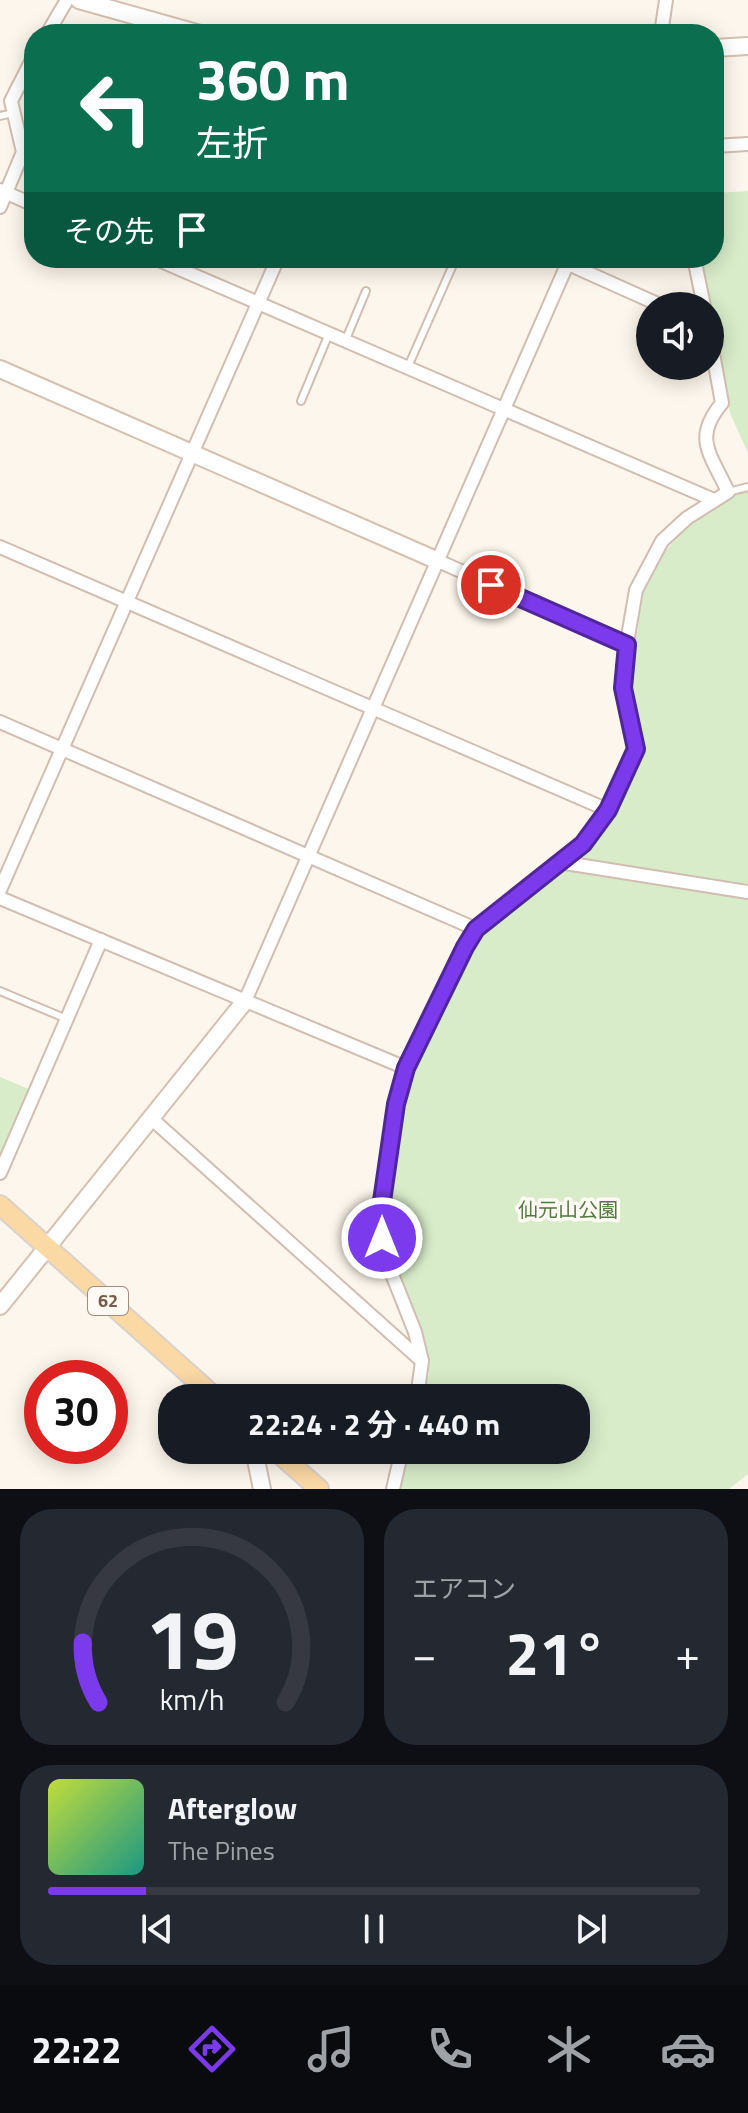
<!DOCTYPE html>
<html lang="ja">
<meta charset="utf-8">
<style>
:root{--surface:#171b24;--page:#242831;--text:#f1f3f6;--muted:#9ea1a6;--line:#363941;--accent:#7c3aed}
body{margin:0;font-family:"Titillium Web","Noto Sans JP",sans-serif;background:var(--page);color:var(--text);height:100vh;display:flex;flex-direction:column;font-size:30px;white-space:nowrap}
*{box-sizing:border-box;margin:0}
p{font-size:26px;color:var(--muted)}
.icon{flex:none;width:44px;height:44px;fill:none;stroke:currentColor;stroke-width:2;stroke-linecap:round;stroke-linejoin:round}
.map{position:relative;height:1489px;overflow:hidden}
.panel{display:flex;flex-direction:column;gap:20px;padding:20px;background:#0d0f14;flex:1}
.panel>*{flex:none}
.banner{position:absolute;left:24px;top:24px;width:700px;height:244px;border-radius:32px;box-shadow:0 4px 20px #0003;background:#0b6e4f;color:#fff;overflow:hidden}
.controls{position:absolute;left:636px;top:292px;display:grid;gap:16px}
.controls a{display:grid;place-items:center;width:88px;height:88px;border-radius:50%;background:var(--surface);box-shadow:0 4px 20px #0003;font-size:40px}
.speed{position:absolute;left:24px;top:1360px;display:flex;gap:16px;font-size:40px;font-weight:700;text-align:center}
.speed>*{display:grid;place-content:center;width:104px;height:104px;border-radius:50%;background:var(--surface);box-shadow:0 4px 20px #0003;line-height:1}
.speed .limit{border:12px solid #d22;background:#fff;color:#111}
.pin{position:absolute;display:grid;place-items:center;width:68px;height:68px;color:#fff;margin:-34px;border:4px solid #fff;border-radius:50%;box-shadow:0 2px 8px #0007}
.me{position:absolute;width:88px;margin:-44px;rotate:0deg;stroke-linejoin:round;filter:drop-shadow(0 0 6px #0008)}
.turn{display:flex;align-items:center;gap:28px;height:168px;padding:0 40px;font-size:36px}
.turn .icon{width:104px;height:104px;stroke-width:2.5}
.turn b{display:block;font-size:56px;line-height:68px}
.then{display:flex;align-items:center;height:76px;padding:0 40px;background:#0003;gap:16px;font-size:30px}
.big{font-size:60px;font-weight:700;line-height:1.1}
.panel .card{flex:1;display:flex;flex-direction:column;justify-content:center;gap:12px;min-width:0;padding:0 28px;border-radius:32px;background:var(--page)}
.panel .dial{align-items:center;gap:0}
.dial svg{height:208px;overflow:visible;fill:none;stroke:var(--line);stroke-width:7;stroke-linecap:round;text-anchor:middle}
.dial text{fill:var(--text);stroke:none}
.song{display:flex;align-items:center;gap:24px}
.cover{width:96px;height:96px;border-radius:12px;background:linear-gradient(135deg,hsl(70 70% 55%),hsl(170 70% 35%))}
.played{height:8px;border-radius:4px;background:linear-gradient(90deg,var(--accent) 15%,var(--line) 15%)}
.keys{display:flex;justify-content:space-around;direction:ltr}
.heat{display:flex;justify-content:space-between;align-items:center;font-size:44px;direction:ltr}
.panel .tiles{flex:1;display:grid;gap:20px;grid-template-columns:1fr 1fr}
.card:last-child{grid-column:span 2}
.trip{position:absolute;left:158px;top:1384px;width:432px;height:80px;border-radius:32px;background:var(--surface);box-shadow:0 4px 20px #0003;font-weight:700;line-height:80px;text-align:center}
.tabs{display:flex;height:128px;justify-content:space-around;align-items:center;background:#090b0e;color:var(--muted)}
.tabs .icon{width:56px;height:56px}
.tabs .on{color:var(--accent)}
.tabs b{font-size:36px;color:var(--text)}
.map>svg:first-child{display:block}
</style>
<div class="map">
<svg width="748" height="1489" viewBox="0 0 748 1489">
<rect width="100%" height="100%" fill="#fdf6ec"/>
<g fill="#d8ecc9">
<path d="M748,191V453L730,413L698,258H714V193Z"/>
<path d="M748,492V1474L729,1489H397L407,1450H576V1398H422L429,1374L427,1359L387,1247L385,1222L391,1158L409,1070L434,1014L481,928L606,821L636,765L640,748L629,691V661L638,629L639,601L653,565L690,523L737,494Z"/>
<path d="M0,1077L31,1090L0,1161Z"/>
</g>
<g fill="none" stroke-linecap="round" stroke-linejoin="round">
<g stroke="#d1beb0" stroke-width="10">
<g id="lane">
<path d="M0,116L13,113"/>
<path d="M346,339L366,291"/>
<path d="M407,369L456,258"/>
<path d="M301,401L328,336"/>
<path d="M728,492L748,487"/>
<path d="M0,991L67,1019"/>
</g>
</g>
<g stroke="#d1beb0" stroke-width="16">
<g id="street">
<path d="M136,16L148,34"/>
<path d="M47,34L67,0"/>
<path d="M661,34L666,0"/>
<path d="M714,146L748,144"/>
<path d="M0,190L34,205"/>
<path d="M0,207L23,152L11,101L34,56"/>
<path d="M154,258L714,500"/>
<path d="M555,258L662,306"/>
<path d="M694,258L704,306"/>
<path d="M0,547L608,810"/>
<path d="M436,560L627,645"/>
<path d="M0,722L476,929"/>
<path d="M559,862L748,892"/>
<path d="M0,890L278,258"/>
<path d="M0,898L406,1068"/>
<path d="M245,1001L570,258"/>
<path d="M152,1119L422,1361"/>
<path d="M0,1173L101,940"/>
<path d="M417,1398L422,1361L415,1332L384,1254L379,1222L396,1104L406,1068L430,1014L476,929L583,844L608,810L636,749L623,688L624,660L636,590L662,541L687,518L728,492C711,454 692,439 722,403L710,337"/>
<path d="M393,1489L402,1450"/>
</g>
</g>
<g stroke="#d6c0b0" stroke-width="20">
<g id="secondary">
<path d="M79,0L200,34"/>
<path d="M714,48L748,46"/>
<path d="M0,369L436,560"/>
<path d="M0,1306L245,1001"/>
<path d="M254,1450L262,1489"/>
</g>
</g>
<g stroke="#dad1cd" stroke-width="22">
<g id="primary">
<path d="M0,1205L216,1398"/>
<path d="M275,1450L319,1489"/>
</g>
</g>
<use href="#lane" stroke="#fff" stroke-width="6"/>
<use href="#street" stroke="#fff" stroke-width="12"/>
<use href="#secondary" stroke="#fff" stroke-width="16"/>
<use href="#primary" stroke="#fbd9a5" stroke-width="18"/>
</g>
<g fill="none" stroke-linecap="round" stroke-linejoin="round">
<g stroke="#51269a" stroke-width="20">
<path id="route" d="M382,1238L379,1222L396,1104L406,1068L465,947L476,929L583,844L608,810L636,749L623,688L627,645L491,585"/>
</g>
<use href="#route" stroke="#7c3aed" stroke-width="14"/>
</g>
<g text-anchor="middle" stroke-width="7" stroke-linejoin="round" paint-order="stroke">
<rect fill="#fffaf3" stroke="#a28b7f" stroke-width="2" x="88" y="1287" width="40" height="28" rx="6"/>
<g font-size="18" font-weight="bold" fill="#7a5c4d">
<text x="108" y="1307">62</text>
</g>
<g font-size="20" fill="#537a41" stroke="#fffaf3">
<text x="568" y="1217">仙元山公園</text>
</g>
</g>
</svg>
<div class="controls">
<a><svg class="icon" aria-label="sound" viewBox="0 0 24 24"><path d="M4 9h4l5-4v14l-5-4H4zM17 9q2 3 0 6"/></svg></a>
</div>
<div class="speed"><div class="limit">30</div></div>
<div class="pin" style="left:491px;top:585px;background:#d93025"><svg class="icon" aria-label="arrive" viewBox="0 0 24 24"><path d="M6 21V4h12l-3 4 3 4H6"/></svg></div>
<svg class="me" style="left:382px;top:1238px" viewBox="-20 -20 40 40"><circle r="17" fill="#7c3aed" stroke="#fff" stroke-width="3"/><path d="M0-11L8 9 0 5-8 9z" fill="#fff"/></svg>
<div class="trip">22:24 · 2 分 · 440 m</div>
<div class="banner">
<div class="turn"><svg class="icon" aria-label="left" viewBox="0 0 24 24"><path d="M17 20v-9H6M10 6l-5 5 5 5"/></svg><div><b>360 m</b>左折</div></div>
<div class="then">その先<svg class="icon" aria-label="arrive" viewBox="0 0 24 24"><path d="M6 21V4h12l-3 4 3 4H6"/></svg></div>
</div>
</div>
<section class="panel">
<div class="tiles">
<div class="card dial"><svg viewBox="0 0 100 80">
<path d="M14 69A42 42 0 1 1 86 69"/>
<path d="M14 69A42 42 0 0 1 8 46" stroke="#7c3aed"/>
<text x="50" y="56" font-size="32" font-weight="700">19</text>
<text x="50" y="72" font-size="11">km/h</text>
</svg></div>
<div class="card"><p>エアコン</p>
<div class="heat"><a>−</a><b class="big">21°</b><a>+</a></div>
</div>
<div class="card">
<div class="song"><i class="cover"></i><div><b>Afterglow</b><p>The Pines</p></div></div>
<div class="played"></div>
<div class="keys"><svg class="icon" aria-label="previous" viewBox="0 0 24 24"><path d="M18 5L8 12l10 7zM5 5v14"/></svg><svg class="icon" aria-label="pause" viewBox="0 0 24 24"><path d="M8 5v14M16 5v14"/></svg><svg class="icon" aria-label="next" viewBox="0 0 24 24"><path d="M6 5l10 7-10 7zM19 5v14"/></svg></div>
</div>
</div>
</section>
<nav class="tabs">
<b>22:22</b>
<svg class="icon on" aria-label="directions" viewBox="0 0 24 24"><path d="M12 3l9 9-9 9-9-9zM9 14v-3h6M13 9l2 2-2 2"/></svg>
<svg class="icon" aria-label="music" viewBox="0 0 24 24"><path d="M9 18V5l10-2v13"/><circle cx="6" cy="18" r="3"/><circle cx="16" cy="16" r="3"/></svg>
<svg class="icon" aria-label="phone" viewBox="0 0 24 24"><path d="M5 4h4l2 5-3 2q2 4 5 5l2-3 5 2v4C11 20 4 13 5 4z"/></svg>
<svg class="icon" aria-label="climate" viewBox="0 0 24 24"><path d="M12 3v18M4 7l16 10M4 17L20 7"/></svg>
<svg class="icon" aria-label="car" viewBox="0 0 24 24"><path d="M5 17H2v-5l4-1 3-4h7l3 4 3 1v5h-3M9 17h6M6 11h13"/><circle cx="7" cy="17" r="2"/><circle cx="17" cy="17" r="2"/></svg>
</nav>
